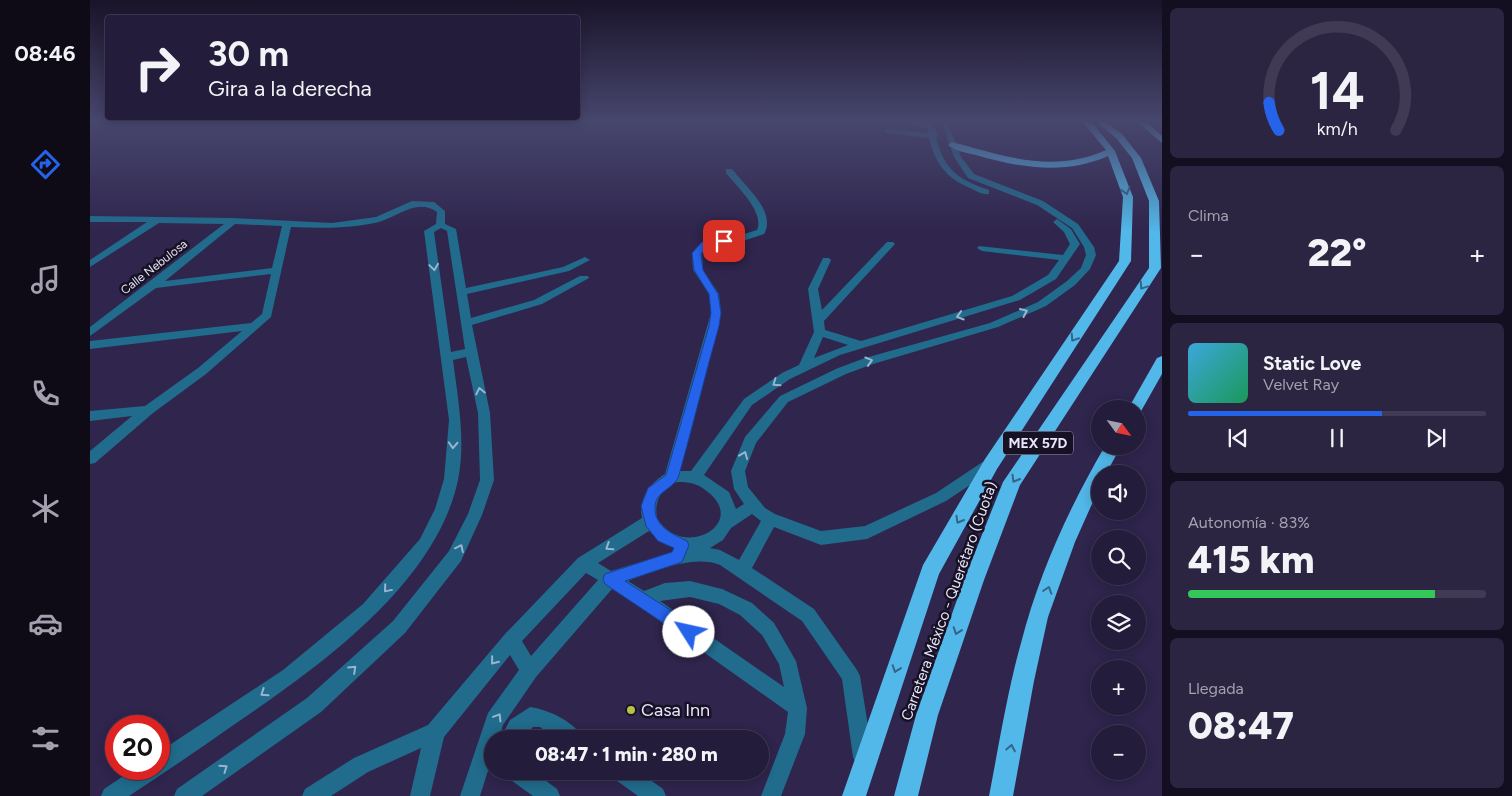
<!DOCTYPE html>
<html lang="es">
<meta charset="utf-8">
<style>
:root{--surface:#231c3a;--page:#2b2542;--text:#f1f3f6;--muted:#a3a1af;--line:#403a54;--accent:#2563eb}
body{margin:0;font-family:Figtree,sans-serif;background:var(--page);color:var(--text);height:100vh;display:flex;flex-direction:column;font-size:19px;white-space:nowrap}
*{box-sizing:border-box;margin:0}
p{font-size:16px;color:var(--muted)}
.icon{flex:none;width:28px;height:28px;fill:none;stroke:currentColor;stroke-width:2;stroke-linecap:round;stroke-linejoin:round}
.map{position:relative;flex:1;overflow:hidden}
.side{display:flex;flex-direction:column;gap:8px;padding:8px;background:#130f20;width:350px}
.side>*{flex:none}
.banner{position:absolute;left:15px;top:15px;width:475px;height:105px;border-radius:5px;box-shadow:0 2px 12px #0003,0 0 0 1px var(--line);background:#231c3a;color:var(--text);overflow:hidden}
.needle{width:32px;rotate:123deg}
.controls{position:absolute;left:1001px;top:400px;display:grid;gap:10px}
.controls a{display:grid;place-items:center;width:55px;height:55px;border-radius:50%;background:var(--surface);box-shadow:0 2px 12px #0003,0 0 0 1px var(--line);font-size:25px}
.speed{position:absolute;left:15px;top:715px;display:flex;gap:10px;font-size:25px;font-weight:700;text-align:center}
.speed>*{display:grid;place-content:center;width:65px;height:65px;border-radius:50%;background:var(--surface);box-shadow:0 2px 12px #0003,0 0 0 1px var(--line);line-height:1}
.speed .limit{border:8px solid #d22;background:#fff;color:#111}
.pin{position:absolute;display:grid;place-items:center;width:42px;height:42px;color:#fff;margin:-21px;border-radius:10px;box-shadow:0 2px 8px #0006}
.me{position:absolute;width:55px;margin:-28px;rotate:305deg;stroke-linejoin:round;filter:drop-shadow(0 0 4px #0008)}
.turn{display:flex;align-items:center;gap:18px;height:105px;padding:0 20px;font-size:22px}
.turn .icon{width:65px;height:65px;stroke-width:2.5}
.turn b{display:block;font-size:35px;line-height:42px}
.big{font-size:38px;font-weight:800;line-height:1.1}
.side .widget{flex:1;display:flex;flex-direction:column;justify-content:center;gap:8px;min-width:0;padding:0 18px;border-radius:8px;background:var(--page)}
.side .dial{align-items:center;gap:0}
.dial svg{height:130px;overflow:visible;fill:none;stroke:var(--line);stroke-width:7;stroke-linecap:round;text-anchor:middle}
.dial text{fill:var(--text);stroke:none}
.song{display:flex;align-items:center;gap:15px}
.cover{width:60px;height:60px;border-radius:8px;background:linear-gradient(135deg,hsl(200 70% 55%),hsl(150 70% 35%))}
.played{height:5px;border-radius:2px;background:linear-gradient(90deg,var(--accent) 65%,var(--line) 65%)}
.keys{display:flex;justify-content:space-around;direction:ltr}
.heat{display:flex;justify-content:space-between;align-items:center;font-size:28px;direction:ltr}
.charge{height:8px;border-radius:4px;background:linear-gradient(90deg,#34c759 83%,var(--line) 0)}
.trip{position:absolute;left:394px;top:730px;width:285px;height:50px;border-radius:25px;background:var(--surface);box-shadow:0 2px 12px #0003,0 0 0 1px var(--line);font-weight:800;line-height:50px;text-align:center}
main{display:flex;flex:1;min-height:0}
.dock{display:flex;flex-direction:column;width:90px;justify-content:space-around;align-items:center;background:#0e0b17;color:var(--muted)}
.dock .icon{width:35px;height:35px}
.dock .selected{color:var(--accent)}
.dock b{font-size:22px;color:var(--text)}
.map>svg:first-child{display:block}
</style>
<main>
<nav class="dock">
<b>08:46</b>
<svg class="icon selected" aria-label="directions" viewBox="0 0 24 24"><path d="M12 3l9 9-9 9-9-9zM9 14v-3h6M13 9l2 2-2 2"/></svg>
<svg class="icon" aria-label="music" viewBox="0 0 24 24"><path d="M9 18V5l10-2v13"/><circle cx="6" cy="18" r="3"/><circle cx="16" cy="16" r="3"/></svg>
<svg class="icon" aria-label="phone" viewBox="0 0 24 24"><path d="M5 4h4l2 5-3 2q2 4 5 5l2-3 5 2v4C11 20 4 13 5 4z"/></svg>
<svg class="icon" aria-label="climate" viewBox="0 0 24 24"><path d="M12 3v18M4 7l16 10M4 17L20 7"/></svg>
<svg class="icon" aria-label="car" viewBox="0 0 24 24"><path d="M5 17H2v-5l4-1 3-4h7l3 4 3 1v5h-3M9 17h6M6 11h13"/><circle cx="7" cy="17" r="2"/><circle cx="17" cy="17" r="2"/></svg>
<svg class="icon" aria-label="filters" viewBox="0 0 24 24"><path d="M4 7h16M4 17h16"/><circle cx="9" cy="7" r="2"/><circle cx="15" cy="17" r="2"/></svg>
</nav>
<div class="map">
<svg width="1072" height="796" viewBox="0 0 1072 796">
<rect width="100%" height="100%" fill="#2f254d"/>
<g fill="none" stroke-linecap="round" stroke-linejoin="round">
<g fill="#216b8c" fill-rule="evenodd">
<path d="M814,120L836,123L835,120H841L848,136L846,138C855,171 868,179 899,190V194C892,195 886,191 880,188C856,178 845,163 839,138L797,133L794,131L797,129L838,133L837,128L816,124Z"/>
<path d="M851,120H857L871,157L884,174L953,201L988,224L1004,247L1006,255L1000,269L985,285L956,306L908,327L783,364L756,374L698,402L666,443L655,471L658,487L675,508L685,514L731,531L775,526L846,493L894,461L899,459L904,461L906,465L904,469L856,501L777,539L731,545L684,527L662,568L724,609L767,670L770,676L783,757L780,764L773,767L766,764L763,757L752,679L712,621L630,565C604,554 563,572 538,581L554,591L575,583L600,581L632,589L662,603L684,623L706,661L717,708L715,734L691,796H671L695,734L698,712L547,605L522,589L446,677L413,725L409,739H402V758L390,796H370L398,713L429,670L420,655L354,737L340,796H320L331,748L278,772L241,796H212L215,789L264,758L338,725L415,634L488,558L552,518C548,500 560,483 575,474L621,313L619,294L603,270L602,253L612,242L651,235L667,230C675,212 647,187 636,173V169H642C655,186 687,212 674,234L653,241L618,246L612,253L613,270L629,294L631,313L590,471H601L654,399L692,373L709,365L724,332L718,289L733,258H739L741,260L728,289L732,310L797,242H803L805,244L734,321L735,330L771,341L922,296L958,275L969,260L892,251L887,248L889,246L973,255L980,244L974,232L963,222L967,219L981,229L990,244L966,279L930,300L750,355L700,379L662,405L614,475L639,492L646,509L654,504L644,489L641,471L655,437L690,396L748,368L775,358L900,323L948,302L977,281L991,268L996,255L994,247L982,228L947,205L878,178L864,157ZM733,337L758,345L724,358ZM588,482C601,482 609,484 619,493C657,524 593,561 567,518C564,503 571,485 588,482ZM662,514L671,521L649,560L630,550L620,548L633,540L641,528ZM559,531L576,545L589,550L521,571L508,563ZM496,573L508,580L441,656L432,641ZM600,597L629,604L650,615L672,635L689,664L694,687L570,601Z"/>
<path d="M322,201L344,202L355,211V224L366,229L376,288L473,267L495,257L500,260L479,271L377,294L381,318L444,300L490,276H498L499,278L452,304L382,325L400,413L404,480L392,515L371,561L315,633L231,712L112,796H84L87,789L217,698L303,621L359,551L378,514L390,480L388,413L376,357L363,360C368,399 376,441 368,480C346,585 226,669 142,726C108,750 74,773 39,796H11L14,789L44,769H69V752L193,670L273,604L330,539L345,509L354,479L359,420L334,231L346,224L347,212C327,198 309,216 289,222C260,229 231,228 201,227L181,317L116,374L63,413L5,463L0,464V451L42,416L0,421V411L55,406L108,368L152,331L0,349V341L161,323L172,314L181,274L66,288L0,336V327L134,224L69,223L0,267V260L57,222H0V216L143,218L242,223L286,217ZM145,224L192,226L182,268L75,281ZM351,228L357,231L375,349L361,352L344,232Z"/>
<path d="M440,707C457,709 486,722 493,739H466L450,727H443L431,739H410L420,720Z"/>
<path d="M415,771H443L467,789L470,796H443L418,778Z"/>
<path d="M520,771H548L573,789L576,796H548L523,778Z"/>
</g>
<g fill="#52b7e9" fill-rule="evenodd">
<path d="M991,120H1000L1025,151L1043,197L1041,261L907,469L849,574L776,796H752L833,565L895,459L1029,261L1033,197L1018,156C976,175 930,168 886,155C877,153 865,151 858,145L862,142C915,156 962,174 1016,150Z"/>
<path d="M1004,120H1013L1032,134L1051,158L1069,201L1071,268L930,485L894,580L848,715L828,796H804L826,715L874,580L913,482L1059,268V201L1042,158L1026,138Z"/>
<path d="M1045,120H1054L1072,136V143Z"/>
<path d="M1072,356V374L1050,413L1048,414V409H1038L1067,358Z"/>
<path d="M1015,446H1031L1016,474H1010V486L985,542L958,617L944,681L923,796H899C909,745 917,693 931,643C949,573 979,508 1015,446Z"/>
</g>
</g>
<defs><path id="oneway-chevron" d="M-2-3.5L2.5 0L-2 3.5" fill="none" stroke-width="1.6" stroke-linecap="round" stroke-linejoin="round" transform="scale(1.25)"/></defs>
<g stroke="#346486">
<use href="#oneway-chevron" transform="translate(1036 191) rotate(73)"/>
<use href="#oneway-chevron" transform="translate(1053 286) rotate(124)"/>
<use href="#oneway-chevron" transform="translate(984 338) rotate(123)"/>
<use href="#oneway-chevron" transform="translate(925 479) rotate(120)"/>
<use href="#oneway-chevron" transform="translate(869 520) rotate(120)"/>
<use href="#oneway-chevron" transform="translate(958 590) rotate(-72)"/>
<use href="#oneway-chevron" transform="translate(867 631) rotate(109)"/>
<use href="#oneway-chevron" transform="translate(806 669) rotate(109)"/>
<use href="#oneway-chevron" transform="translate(921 748) rotate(-79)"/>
</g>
<g stroke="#99b5cf">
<use href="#oneway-chevron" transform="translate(344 267) rotate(82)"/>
<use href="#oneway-chevron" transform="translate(934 312) rotate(-24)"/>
<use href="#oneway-chevron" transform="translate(870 316) rotate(163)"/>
<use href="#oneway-chevron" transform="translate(779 361) rotate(-17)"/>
<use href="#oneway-chevron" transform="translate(686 383) rotate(145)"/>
<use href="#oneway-chevron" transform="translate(390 391) rotate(-102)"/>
<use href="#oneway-chevron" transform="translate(363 445) rotate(93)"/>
<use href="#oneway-chevron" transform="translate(654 455) rotate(-68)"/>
<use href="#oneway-chevron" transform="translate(519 547) rotate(147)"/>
<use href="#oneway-chevron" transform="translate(370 548) rotate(-64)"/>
<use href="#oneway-chevron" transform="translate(297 589) rotate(130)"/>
<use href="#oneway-chevron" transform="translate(404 661) rotate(129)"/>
<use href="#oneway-chevron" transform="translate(263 669) rotate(-43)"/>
<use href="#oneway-chevron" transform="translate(174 693) rotate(146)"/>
<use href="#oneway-chevron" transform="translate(408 717) rotate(-59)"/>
<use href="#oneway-chevron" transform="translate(134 768) rotate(-35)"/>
</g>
<linearGradient id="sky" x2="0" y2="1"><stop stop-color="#1a142a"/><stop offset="0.52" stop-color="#47466d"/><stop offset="1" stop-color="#47466d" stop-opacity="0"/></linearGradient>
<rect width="1072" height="232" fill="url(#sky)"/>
<path fill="#2563eb" stroke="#184099" d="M634,239L637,240V243L618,246L611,254L613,270L628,294L631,313L629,326C615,375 603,425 589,475C585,489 565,491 565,507C564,526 582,534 597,541L599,545L592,562L535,581L605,626L607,632L605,638L599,640L515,584L513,579L515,574L582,552L584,548L568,541L556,526L551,506L558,488L576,475L619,326L621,313L619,294L604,270L602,253L612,242Z"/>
<circle fill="#b9c046" stroke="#161224" stroke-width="2" cx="541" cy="710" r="5"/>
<g text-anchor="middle" stroke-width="5" stroke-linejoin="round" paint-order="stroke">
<g font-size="12" fill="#e9e6fb" stroke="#161224">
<text transform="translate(64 267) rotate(-38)" y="4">Calle Nebulosa</text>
</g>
<rect fill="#161224" stroke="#aaa6ba" stroke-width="1" x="913" y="431.5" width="70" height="23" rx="4"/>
<g font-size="14" font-weight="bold" fill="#e9e6fb">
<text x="948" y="448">MEX 57D</text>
</g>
<g font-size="15" fill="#e9e6fb" stroke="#161224">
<text transform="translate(859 601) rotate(-70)" y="5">Carretera México - Querétaro (Cuota)</text>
</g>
<g font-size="18" fill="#e9e6fb" stroke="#161224" text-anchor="start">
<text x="551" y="716">Casa Inn</text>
</g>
</g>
</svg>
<div class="controls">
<a><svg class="needle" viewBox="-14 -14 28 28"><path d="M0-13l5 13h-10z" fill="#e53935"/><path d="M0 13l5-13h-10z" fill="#a3a1af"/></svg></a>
<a><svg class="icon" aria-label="sound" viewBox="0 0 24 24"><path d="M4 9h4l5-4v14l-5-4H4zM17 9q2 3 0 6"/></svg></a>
<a><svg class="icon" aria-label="search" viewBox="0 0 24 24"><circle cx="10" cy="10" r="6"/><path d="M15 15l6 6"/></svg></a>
<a><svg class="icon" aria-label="layers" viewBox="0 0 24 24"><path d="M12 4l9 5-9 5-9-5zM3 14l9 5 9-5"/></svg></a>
<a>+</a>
<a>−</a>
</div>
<div class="speed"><div class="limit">20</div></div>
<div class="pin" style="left:634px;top:241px;background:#d93025"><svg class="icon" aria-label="arrive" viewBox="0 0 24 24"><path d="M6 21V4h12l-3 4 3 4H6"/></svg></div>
<svg class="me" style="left:599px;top:632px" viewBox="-20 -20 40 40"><circle r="19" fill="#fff"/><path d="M0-13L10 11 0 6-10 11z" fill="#2563eb"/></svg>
<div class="trip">08:47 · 1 min · 280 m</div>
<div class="banner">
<div class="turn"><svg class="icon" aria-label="right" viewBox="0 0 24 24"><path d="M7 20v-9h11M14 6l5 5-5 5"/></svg><div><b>30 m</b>Gira a la derecha</div></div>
</div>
</div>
<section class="side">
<div class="widget dial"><svg viewBox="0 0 100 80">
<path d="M14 69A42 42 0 1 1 86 69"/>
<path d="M14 69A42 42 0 0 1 8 52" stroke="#2563eb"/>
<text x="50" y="56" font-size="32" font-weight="700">14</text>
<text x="50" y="72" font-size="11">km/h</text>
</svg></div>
<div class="widget"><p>Clima</p>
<div class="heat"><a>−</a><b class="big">22°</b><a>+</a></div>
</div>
<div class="widget">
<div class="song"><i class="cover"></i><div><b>Static Love</b><p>Velvet Ray</p></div></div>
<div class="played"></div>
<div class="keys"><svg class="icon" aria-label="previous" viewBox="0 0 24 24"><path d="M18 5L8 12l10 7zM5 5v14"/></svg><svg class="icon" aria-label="pause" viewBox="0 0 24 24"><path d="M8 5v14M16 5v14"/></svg><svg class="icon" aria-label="next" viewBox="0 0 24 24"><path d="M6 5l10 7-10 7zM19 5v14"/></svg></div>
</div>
<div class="widget"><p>Autonomía · 83%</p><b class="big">415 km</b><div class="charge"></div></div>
<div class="widget"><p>Llegada</p><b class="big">08:47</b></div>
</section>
</main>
